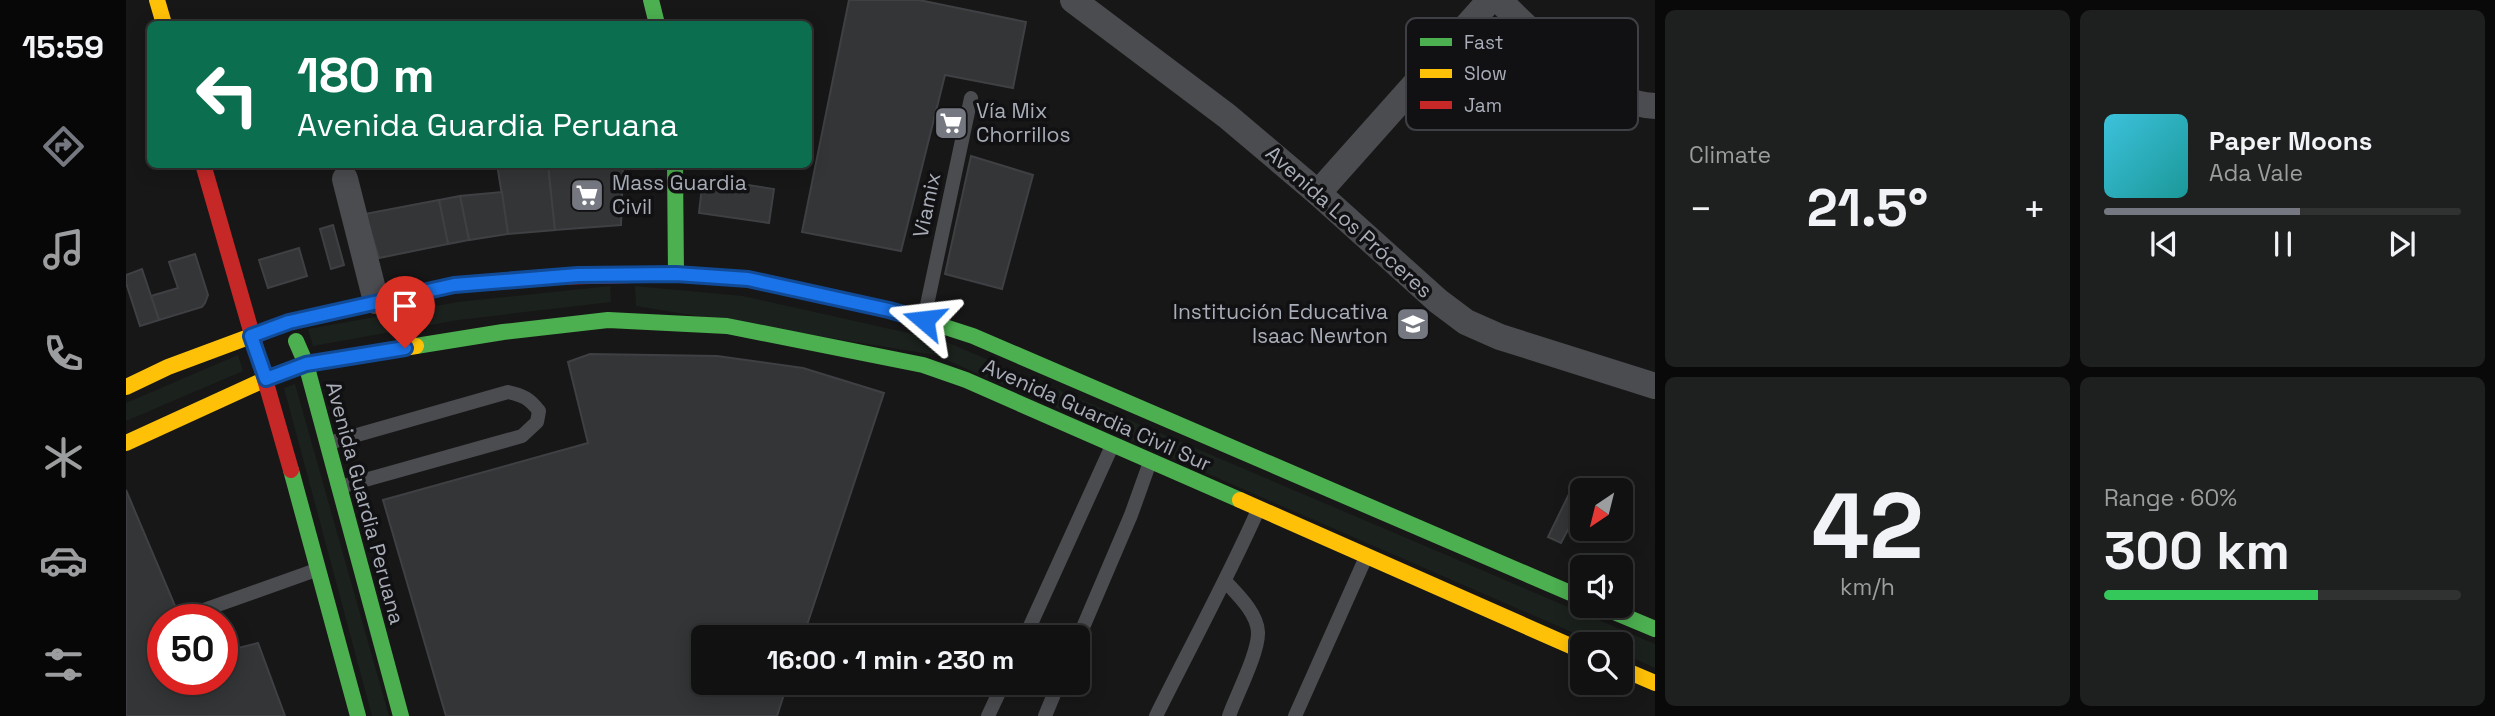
<!DOCTYPE html>
<meta charset="utf-8">
<style>
:root{--surface:#111;--page:#1e1f1f;--text:#f1f3f6;--muted:#9c9d9f;--line:#303131;--accent:#757880}
body{margin:0;font-family:"Space Grotesk",sans-serif;background:var(--page);color:var(--text);height:100vh;display:flex;flex-direction:column;font-size:26px;white-space:nowrap}
*{box-sizing:border-box;margin:0}
p{font-size:23px;color:var(--muted)}
.icon{flex:none;width:38px;height:38px;fill:none;stroke:currentColor;stroke-width:2;stroke-linecap:round;stroke-linejoin:round}
.map{position:relative;flex:1;overflow:hidden}
.drawer{display:flex;flex-direction:column;gap:10px;padding:10px;background:#090909;width:840px}
.drawer>*{flex:none}
.banner{position:absolute;left:21px;top:21px;width:665px;height:147px;border-radius:10px;box-shadow:0 4px 18px #0003,0 0 0 2px var(--line);background:#0b6e4f;color:#fff;overflow:hidden}
.needle{width:46px;rotate:215deg}
.controls{position:absolute;left:1444px;top:478px;display:grid;gap:14px}
.controls a{display:grid;place-items:center;width:63px;height:63px;border-radius:10px;background:var(--surface);box-shadow:0 4px 18px #0003,0 0 0 2px var(--line);font-size:35px}
.speed{position:absolute;left:21px;top:604px;display:flex;gap:14px;font-size:35px;font-weight:700;text-align:center}
.speed>*{display:grid;place-content:center;width:91px;height:91px;border-radius:50%;background:var(--surface);box-shadow:0 4px 18px #0003,0 0 0 2px var(--line);line-height:1}
.speed .limit{border:10px solid #d22;background:#fff;color:#111}
.pin{position:absolute;display:grid;place-items:center;width:60px;height:60px;color:#fff;margin:-72px -30px;border-radius:50% 50% 50% 0;rotate:-45deg;box-shadow:0 0 7px #0007}
.pin .icon{rotate:45deg}
.me{position:absolute;width:77px;margin:-38px;rotate:287deg;stroke-linejoin:round;filter:drop-shadow(0 0 5px #0008)}
.turn{display:flex;align-items:center;gap:24px;height:147px;padding:0 35px;font-size:32px}
.turn .icon{width:91px;height:91px;stroke-width:2.5}
.turn b{display:block;font-size:49px;line-height:60px}
.big{font-size:52px;font-weight:800;line-height:1.1}
.drawer .card{flex:1;display:flex;flex-direction:column;justify-content:center;gap:10px;min-width:0;padding:0 24px;border-radius:10px;background:var(--page)}
.drawer .dial{align-items:center;gap:0}
.dial b{font-size:91px;line-height:1}
.song{display:flex;align-items:center;gap:21px}
.cover{width:84px;height:84px;border-radius:10px;background:linear-gradient(135deg,hsl(190 70% 55%),hsl(180 70% 35%))}
.played{height:7px;border-radius:4px;background:linear-gradient(90deg,var(--accent) 55%,var(--line) 55%)}
.keys{display:flex;justify-content:space-around;direction:ltr}
.heat{display:flex;justify-content:space-between;align-items:center;font-size:38px;direction:ltr}
.charge{height:10px;border-radius:5px;background:linear-gradient(90deg,#34c759 60%,var(--line) 0)}
.drawer .tiles{flex:1;display:grid;gap:10px;grid-template-columns:repeat(2,1fr)}
.trip{position:absolute;left:565px;top:625px;width:399px;height:70px;border-radius:10px;background:var(--surface);box-shadow:0 4px 18px #0003,0 0 0 2px var(--line);font-weight:800;line-height:70px;text-align:center}
main{display:flex;flex:1;min-height:0}
.menu{display:flex;flex-direction:column;width:126px;justify-content:space-around;align-items:center;background:#070707;color:var(--muted)}
.menu .icon{width:49px;height:49px}
.menu .on{color:var(--accent)}
.menu b{font-size:32px;color:var(--text)}
.map>svg:first-child{display:block}
</style>
<main>
<nav class="menu">
<b>15:59</b>
<svg class="icon on" aria-label="directions" viewBox="0 0 24 24"><path d="M12 3l9 9-9 9-9-9zM9 14v-3h6M13 9l2 2-2 2"/></svg>
<svg class="icon" aria-label="music" viewBox="0 0 24 24"><path d="M9 18V5l10-2v13"/><circle cx="6" cy="18" r="3"/><circle cx="16" cy="16" r="3"/></svg>
<svg class="icon" aria-label="phone" viewBox="0 0 24 24"><path d="M5 4h4l2 5-3 2q2 4 5 5l2-3 5 2v4C11 20 4 13 5 4z"/></svg>
<svg class="icon" aria-label="climate" viewBox="0 0 24 24"><path d="M12 3v18M4 7l16 10M4 17L20 7"/></svg>
<svg class="icon" aria-label="car" viewBox="0 0 24 24"><path d="M5 17H2v-5l4-1 3-4h7l3 4 3 1v5h-3M9 17h6M6 11h13"/><circle cx="7" cy="17" r="2"/><circle cx="17" cy="17" r="2"/></svg>
<svg class="icon" aria-label="filters" viewBox="0 0 24 24"><path d="M4 7h16M4 17h16"/><circle cx="9" cy="7" r="2"/><circle cx="15" cy="17" r="2"/></svg>
</nav>
<div class="map">
<svg width="1529" height="716" viewBox="0 0 1529 716">
<rect width="100%" height="100%" fill="#171717"/>
<g fill="#1b211c">
<path d="M484,286L485,302L332,320L187,346L182,329L332,302Z"/>
<path d="M509,286L617,296L818,341L1529,644V668L1495,653L1494,644H1473L809,355L510,306Z"/>
<path d="M112,355L117,371L0,421V403Z"/>
<path d="M169,384L263,716H246L158,388Z"/>
</g>
<g fill="#343537" stroke="#3f4043" stroke-width="2">
<path d="M723,0H793L900,22L887,88L819,75L775,251L676,232Z"/>
<path d="M845,156L907,175L876,289L819,274Z"/>
<path d="M371,164H422L429,230L382,234Z"/>
<path d="M422,164H497L495,225L429,230Z"/>
<path d="M577,178L648,189L643,223L573,213Z"/>
<path d="M376,192L382,234L343,240L334,196Z"/>
<path d="M334,196L343,240L322,244L313,200Z"/>
<path d="M313,200L322,244L253,258L239,214Z"/>
<path d="M207,225L218,265L205,269L194,229Z"/>
<path d="M173,248L181,276L142,288L133,260Z"/>
<path d="M69,254L82,295L79,303L76,307L33,320L25,296L52,288L43,262Z"/>
<path d="M16,269L33,320L14,326L0,283V275Z"/>
<path d="M464,354L591,356L677,368L758,393L677,637H578V682H662L651,716H320L257,500L462,443L442,362Z"/>
<path d="M0,490L55,620H37V679H96V652L132,643L159,716H0Z"/>
<path d="M1444,492L1456,498V503L1435,543L1422,537Z"/>
</g>
<g fill="none" stroke-linecap="round" stroke-linejoin="round">
<g stroke="#4b4c50" stroke-width="14">
<path d="M798,319L845,98"/>
<path d="M203,443L382,392C397,395 404,399 413,411L411,422L396,436L214,487"/>
<path d="M1100,582C1112,595 1131,613 1132,632C1133,652 1110,696 1103,716"/>
<path d="M72,612L190,570"/>
<path d="M899,637L986,446"/>
<path d="M952,639L1005,515L1024,462"/>
<path d="M862,716L878,682"/>
<path d="M919,716L933,682"/>
<path d="M1030,716C1064,647 1101,580 1132,510"/>
<path d="M1169,716L1240,557"/>
</g>
<g stroke="#4b4c50" stroke-width="26">
<path d="M947,0L1101,116L1192,193L1312,301L1340,322L1374,337L1529,386"/>
<path d="M1373,0C1408,35 1477,105 1529,106"/>
<path d="M219,179L250,301"/>
<path d="M1192,193L1364,0"/>
</g>
<g stroke="#4caf50" stroke-width="16">
<path d="M525,0L531,24"/>
<path d="M549,164L550,274"/>
<path d="M779,314L847,336L1456,598"/>
<path d="M170,341L180,364L275,716"/>
<path d="M290,346L377,332L482,320L601,326L797,365L840,380L1114,500"/>
<path d="M165,470L232,716"/>
<path d="M1474,606L1529,629"/>
</g>
<g stroke="#ffc107" stroke-width="16">
<path d="M31,0L38,24"/>
<path d="M0,387L42,367L163,322L328,285L422,277"/>
<path d="M0,443L140,379L180,364L290,346"/>
<path d="M1114,500L1456,651"/>
<path d="M1494,668L1529,683"/>
</g>
<g stroke="#c62828" stroke-width="16">
<path d="M77,164L165,470"/>
<path d="M422,277L550,274L622,279L779,314"/>
</g>
</g>
<g fill="none" stroke-linecap="round" stroke-linejoin="round">
<g stroke="#114b97" stroke-width="18">
<path id="route" d="M279,348L180,364L140,379L125,336L163,322L328,285L452,275L550,274L622,279L763,310L798,320"/>
</g>
<use href="#route" stroke="#1a73e8" stroke-width="12"/>
</g>
<defs>
<g id="supermarket-square" transform="scale(1.75)"><rect x="-9" y="-9" width="18" height="18" rx="4" fill="#757880" stroke="#111113"/><path d="M-6-5.5h2.5l.6 2H6L4.5 2H-2.5L-4.4-4H-6ZM-1.5 3.2a1.3 1.3 0 1 0 .1 0ZM3 3.2a1.3 1.3 0 1 0 .1 0Z" fill="#fff"/></g>
<g id="school-square" transform="scale(1.75)"><rect x="-9" y="-9" width="18" height="18" rx="4" fill="#757880" stroke="#111113"/><path d="M0-5L7-2L0 1L-7-2ZM-4 1L0 2.5L4 1V4Q0 6-4 4Z" fill="#fff"/></g>
</defs>
<g fill-rule="evenodd">
<use href="#supermarket-square" x="825" y="123"/>
<use href="#supermarket-square" x="461" y="195"/>
<use href="#school-square" x="1287" y="324"/>
</g>
<g text-anchor="middle" stroke-width="7" stroke-linejoin="round" paint-order="stroke">
<g font-size="21" fill="#a8adb8" stroke="#111113" text-anchor="start">
<text x="850" y="118">Vía Mix<tspan x="850" dy="24">Chorrillos</tspan></text>
<text x="486" y="190">Mass Guardia<tspan x="486" dy="24">Civil</tspan></text>
<text x="1262" y="319" text-anchor="end">Institución Educativa<tspan x="1262" dy="24">Isaac Newton</tspan></text>
</g>
<g font-size="21" fill="#a8adb8" stroke="#111113">
<text transform="translate(801 205) rotate(-78)" y="7">Viamix</text>
<text transform="translate(1223 222) rotate(42)" y="7">Avenida Los Próceres</text>
<text transform="translate(971 415) rotate(24)" y="7">Avenida Guardia Civil Sur</text>
<text transform="translate(239 503) rotate(75)" y="7">Avenida Guardia Peruana</text>
</g>
</g>
<rect x="1280" y="18" width="232" height="112" rx="10" fill="#111113" stroke="#3e4045" stroke-width="2"/>
<rect x="1294" y="38" width="32" height="8" fill="#4caf50"/>
<rect x="1294" y="69" width="32" height="9" fill="#ffc107"/>
<rect x="1294" y="101" width="32" height="8" fill="#c62828"/>
<g font-size="19" fill="#a8adb8">
<text x="1338" y="49">Fast</text>
<text x="1338" y="80">Slow</text>
<text x="1338" y="112">Jam</text>
</g>
</svg>
<div class="controls">
<a><svg class="needle" viewBox="-14 -14 28 28"><path d="M0-13l5 13h-10z" fill="#e53935"/><path d="M0 13l5-13h-10z" fill="#9c9d9f"/></svg></a>
<a><svg class="icon" aria-label="sound" viewBox="0 0 24 24"><path d="M4 9h4l5-4v14l-5-4H4zM17 9q2 3 0 6"/></svg></a>
<a><svg class="icon" aria-label="search" viewBox="0 0 24 24"><circle cx="10" cy="10" r="6"/><path d="M15 15l6 6"/></svg></a>
</div>
<div class="speed"><div class="limit">50</div></div>
<div class="pin" style="left:279px;top:348px;background:#d93025"><svg class="icon" aria-label="arrive" viewBox="0 0 24 24"><path d="M6 21V4h12l-3 4 3 4H6"/></svg></div>
<svg class="me" style="left:798px;top:320px" viewBox="-20 -20 40 40"><path d="M0-17L14 15 0 8-14 15z" fill="#1a73e8" stroke="#fff" stroke-width="4"/></svg>
<div class="trip">16:00 · 1 min · 230 m</div>
<div class="banner">
<div class="turn"><svg class="icon" aria-label="left" viewBox="0 0 24 24"><path d="M17 20v-9H6M10 6l-5 5 5 5"/></svg><div><b>180 m</b>Avenida Guardia Peruana</div></div>
</div>
</div>
<section class="drawer">
<div class="tiles">
<div class="card"><p>Climate</p>
<div class="heat"><a>−</a><b class="big">21.5°</b><a>+</a></div>
</div>
<div class="card">
<div class="song"><i class="cover"></i><div><b>Paper Moons</b><p>Ada Vale</p></div></div>
<div class="played"></div>
<div class="keys"><svg class="icon" aria-label="previous" viewBox="0 0 24 24"><path d="M18 5L8 12l10 7zM5 5v14"/></svg><svg class="icon" aria-label="pause" viewBox="0 0 24 24"><path d="M8 5v14M16 5v14"/></svg><svg class="icon" aria-label="next" viewBox="0 0 24 24"><path d="M6 5l10 7-10 7zM19 5v14"/></svg></div>
</div>
<div class="card dial"><b>42</b><p>km/h</p></div>
<div class="card"><p>Range · 60%</p><b class="big">300 km</b><div class="charge"></div></div>
</div>
</section>
</main>
